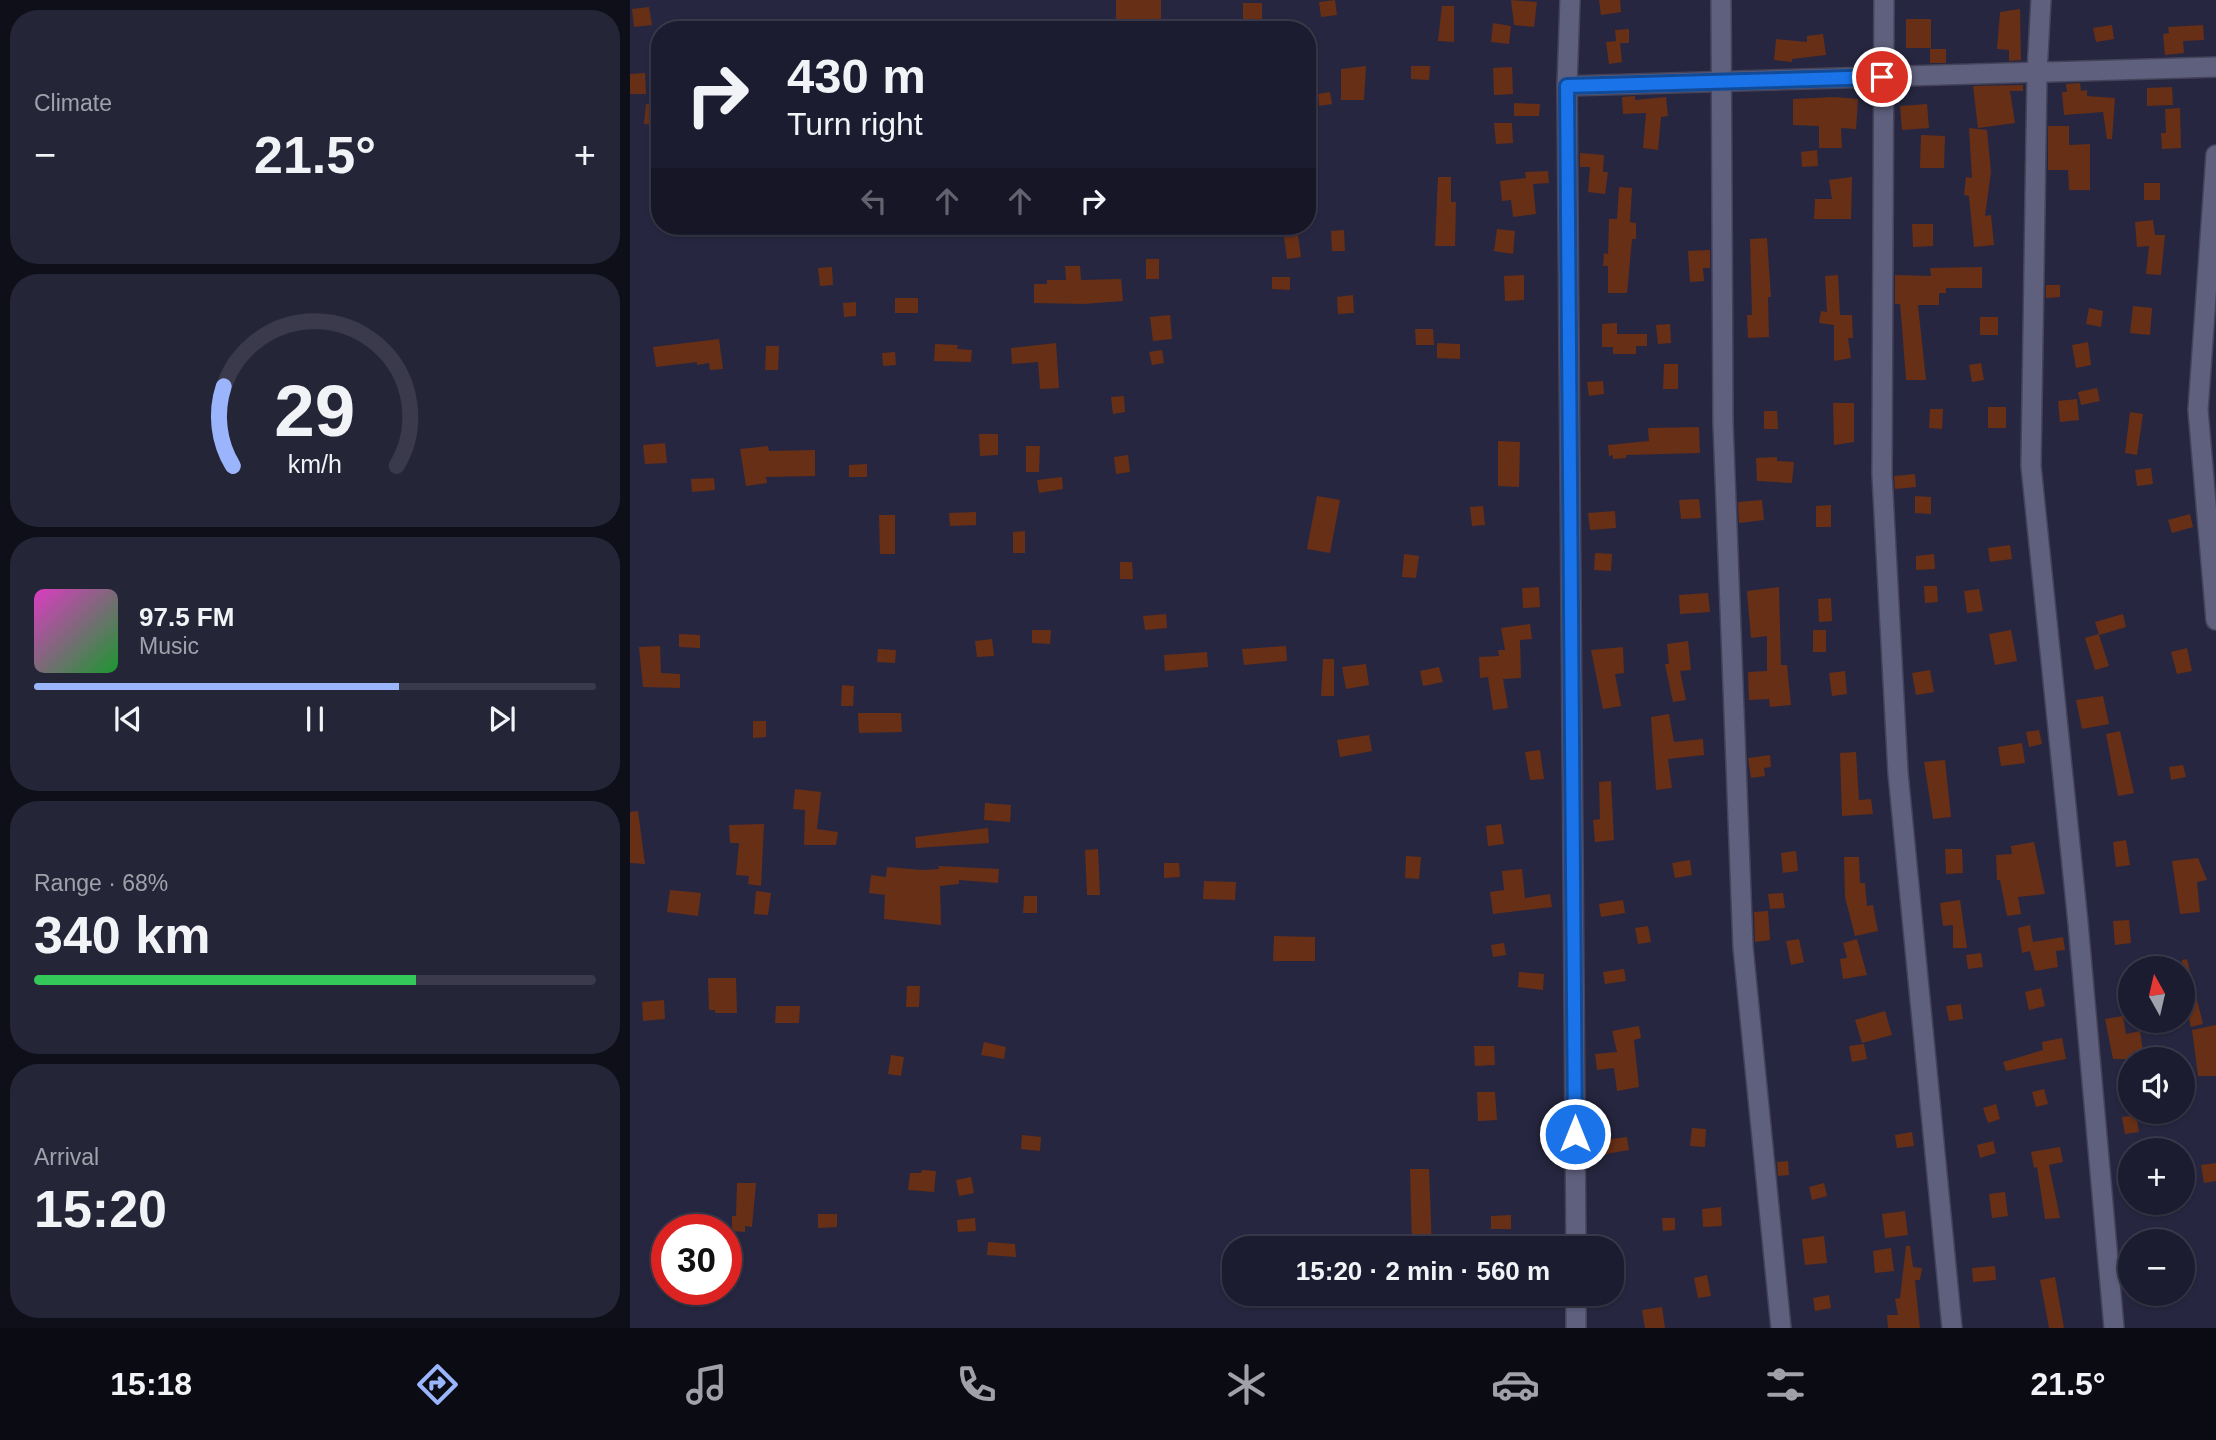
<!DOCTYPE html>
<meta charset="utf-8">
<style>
:root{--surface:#1c1c30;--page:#252538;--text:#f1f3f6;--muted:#a0a1ab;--line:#3a3a4c;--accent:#9bb5fd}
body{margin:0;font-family:Helvetica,sans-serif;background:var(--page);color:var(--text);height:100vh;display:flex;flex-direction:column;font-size:26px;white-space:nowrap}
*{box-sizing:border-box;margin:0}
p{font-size:23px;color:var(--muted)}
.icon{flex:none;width:38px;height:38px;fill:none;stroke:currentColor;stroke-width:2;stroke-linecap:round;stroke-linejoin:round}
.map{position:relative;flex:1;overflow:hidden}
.side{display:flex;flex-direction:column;gap:10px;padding:10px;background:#0f0f1a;width:630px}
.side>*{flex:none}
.banner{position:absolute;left:21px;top:21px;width:665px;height:214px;border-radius:28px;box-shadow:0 2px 5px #0004,0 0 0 2px var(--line);background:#1c1c30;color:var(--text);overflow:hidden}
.needle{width:46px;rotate:352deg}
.fabs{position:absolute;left:1488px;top:956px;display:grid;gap:14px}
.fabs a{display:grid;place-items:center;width:77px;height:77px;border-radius:50%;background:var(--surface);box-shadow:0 2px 5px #0004,0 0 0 2px var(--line);font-size:35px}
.speed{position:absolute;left:21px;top:1214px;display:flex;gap:14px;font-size:35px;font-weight:700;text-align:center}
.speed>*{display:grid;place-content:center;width:91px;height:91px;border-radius:50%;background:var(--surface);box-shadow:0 2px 5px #0004,0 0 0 2px var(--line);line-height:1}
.speed .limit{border:10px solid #d22;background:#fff;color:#111}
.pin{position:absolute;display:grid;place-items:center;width:60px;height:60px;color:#fff;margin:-30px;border:4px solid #fff;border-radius:50%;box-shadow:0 2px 7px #0007}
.me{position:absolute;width:77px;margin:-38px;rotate:0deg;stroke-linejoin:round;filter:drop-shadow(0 0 5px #0008)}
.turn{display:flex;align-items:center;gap:24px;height:147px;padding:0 21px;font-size:32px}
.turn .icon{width:91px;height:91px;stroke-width:2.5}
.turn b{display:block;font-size:49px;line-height:60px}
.lanes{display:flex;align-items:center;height:66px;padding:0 21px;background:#0003;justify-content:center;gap:35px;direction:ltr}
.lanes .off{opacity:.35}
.big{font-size:52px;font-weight:700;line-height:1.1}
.side .card{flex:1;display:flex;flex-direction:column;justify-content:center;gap:10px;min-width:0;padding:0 24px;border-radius:28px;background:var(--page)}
.side .dial{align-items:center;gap:0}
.dial svg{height:182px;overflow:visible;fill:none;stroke:var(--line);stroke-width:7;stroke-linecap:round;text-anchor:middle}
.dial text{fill:var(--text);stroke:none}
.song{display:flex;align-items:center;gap:21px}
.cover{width:84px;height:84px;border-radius:10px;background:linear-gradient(135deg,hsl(310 70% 55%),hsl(130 70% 35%))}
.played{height:7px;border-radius:4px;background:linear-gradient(90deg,var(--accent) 65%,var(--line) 65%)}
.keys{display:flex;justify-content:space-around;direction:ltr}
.heat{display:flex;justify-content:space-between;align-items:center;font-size:38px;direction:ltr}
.charge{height:10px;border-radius:5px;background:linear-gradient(90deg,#34c759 68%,var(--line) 0)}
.trip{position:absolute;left:592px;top:1236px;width:402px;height:70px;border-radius:28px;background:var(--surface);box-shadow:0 2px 5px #0004,0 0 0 2px var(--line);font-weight:700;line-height:70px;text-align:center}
.tabs{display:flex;height:112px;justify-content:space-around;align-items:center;background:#0b0b13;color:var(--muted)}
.tabs .icon{width:49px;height:49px}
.tabs .current{color:var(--accent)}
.tabs b{font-size:32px;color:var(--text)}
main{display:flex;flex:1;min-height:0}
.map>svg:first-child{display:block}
</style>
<main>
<section class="side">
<div class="card"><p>Climate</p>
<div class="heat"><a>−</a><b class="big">21.5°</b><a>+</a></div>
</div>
<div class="card dial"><svg viewBox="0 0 100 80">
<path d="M14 69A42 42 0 1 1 86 69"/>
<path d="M14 69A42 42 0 0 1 10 34" stroke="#9bb5fd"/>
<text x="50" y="56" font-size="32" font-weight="700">29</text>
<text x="50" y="72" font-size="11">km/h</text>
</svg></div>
<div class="card">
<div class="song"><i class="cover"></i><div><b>97.5 FM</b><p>Music</p></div></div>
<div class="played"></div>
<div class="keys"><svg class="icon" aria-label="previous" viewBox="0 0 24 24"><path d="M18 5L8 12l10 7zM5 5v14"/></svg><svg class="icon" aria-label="pause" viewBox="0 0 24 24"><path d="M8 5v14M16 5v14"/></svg><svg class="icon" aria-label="next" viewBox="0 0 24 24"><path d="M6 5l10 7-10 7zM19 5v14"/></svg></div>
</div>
<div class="card"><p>Range · 68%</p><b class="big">340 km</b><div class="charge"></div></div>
<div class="card"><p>Arrival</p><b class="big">15:20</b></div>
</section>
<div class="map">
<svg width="1586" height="1328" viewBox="0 0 1586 1328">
<rect width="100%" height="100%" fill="#262640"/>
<g fill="#672f16">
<path d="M486,0H531V21L486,20Z"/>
<path d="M705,0L707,15L691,17L689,2Z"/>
<path d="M881,0L907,2L904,27L884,25Z"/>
<path d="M969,0H990L991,12L971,15Z"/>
<rect x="613" y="3" width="19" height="23"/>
<path d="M812,6H824V42L808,41Z"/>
<path d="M19,7L22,25L4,27L2,9Z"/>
<path d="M1390,9L1391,60L1379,61V50L1367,49L1370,12Z"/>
<rect x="1276" y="19" width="25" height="29"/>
<path d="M863,23L881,26L879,44L861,42Z"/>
<path d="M1482,25L1484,39L1466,42L1463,28Z"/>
<path d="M1573,25L1574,40L1553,41L1554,53L1535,55L1533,34L1539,33L1538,27Z"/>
<path d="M999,29V43H990L992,62L979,64L976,42L986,41L985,30Z"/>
<path d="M1193,34L1196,55L1162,59V62L1144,60L1146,39L1177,42V36Z"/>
<rect x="1300" y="49" width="16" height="14"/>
<path d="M736,66L734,100H711V69Z"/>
<path d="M781,66H800L799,80L781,79Z"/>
<path d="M882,67L883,94L864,95L863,68Z"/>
<path d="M15,73L16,94H0V74Z"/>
<path d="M1450,83L1451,91L1457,90V96L1485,98L1482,139H1477L1473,112L1434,115L1432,92H1437L1436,84Z"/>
<path d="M1393,85V91H1380L1385,123L1348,128L1343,86Z"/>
<path d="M1542,87L1543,105L1517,106V88Z"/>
<path d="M700,92L702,104L689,106L688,94Z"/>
<path d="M1005,96V100L1036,97L1038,116L1031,117L1028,150L1013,148L1016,113L993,114L992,97Z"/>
<path d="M1205,97L1228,99L1226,129L1211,128L1212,148H1189V126L1163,125V99Z"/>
<path d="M884,103L910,104L909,116H884Z"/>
<path d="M16,104L29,106L26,125L14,124Z"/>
<path d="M1297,104L1299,128L1272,130L1270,106Z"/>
<path d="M1550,108L1551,148L1532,149L1531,133H1536L1535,109Z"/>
<path d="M864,123H882L883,143L866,144Z"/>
<path d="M1418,126H1439V145L1460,144V190H1439L1438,170H1418Z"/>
<path d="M1339,128L1357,130L1361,172L1355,216L1361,215L1364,245L1344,247L1339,196L1334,195L1336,177L1342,178Z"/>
<path d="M1291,135L1315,136L1314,168H1290Z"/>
<path d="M1187,150L1188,166L1172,167L1171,152Z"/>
<path d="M950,153L974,155L973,172H978L975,194L958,192L960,167H950Z"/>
<path d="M918,171L919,183L903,184L906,214L883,217L881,200L872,201L870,181L896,178L895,172Z"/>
<path d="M808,177H821V202H826L825,246H805Z"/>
<path d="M1222,177L1221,219H1184L1185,199H1202L1199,180Z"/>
<rect x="1514" y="183" width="16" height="17"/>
<path d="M989,187L1002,188L1000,222L1006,223V239H1002L997,293H978V266H973L974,253L978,254L979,219H987Z"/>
<path d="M1523,220L1525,235H1535L1531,275L1516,274L1519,246L1507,247L1505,222Z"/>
<path d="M1282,224H1303V246L1283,247Z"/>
<path d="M867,229L885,231L883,254L864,251Z"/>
<path d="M714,230L715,251H702L701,231Z"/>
<path d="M668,235L671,257L657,259L654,237Z"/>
<path d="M1137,238L1141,297H1138L1139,337L1118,338L1117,315H1122L1120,239Z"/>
<path d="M1080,250V268H1073L1074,281L1060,282L1058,251Z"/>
<rect x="516" y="259" width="13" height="20"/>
<path d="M435,266H450L451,280L491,279L493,301L454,304L404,303V284H417V280H436Z"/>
<path d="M202,267L203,285L190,286L188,268Z"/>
<path d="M1352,267V288H1316V293H1309V305H1288L1296,380H1276L1271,314L1270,304H1265V275L1301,276L1300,268Z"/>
<path d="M894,275V300L875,301L874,276Z"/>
<path d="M1208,275L1210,315H1222L1223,338H1218L1221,358L1204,361V325L1189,323L1191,311L1197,312L1195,276Z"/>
<path d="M642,277H660V290L642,289Z"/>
<path d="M1416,285H1430V297L1416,298Z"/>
<path d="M723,295L724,313L708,314L707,297Z"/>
<rect x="265" y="298" width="23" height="15"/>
<path d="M226,302V316L214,317L213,303Z"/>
<path d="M1503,306L1522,308L1520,335L1500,333Z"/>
<path d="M1459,308L1473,311L1471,327L1456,324Z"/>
<path d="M540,315L542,339L523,341L520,317Z"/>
<rect x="1350" y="317" width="18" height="18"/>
<path d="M987,323V334H1017V346H1006V354H983V347H972V324Z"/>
<path d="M1040,324L1041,343L1028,344L1026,325Z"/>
<path d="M785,329H803L804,345H786Z"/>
<path d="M89,339L93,369L80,370L79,363L67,365V362L26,367L23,347Z"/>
<path d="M1458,342L1461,365L1446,368L1442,345Z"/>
<path d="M426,343L429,388L410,389L408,362L382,364L381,348Z"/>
<path d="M807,343L830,344V359L807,358Z"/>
<path d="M305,344L328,345L327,349L342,350L341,362L304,361Z"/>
<path d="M136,346H149L148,370H135Z"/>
<path d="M532,350L534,363L522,365L519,352Z"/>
<path d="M265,352L266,365L253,366L252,353Z"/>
<path d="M1351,363L1354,380L1342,382L1339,365Z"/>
<path d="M1034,364H1048V389H1033Z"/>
<path d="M973,381L974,394L959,396L957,382Z"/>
<path d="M1467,388L1470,401L1451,405L1448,392Z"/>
<path d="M494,396L495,412L483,414L481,397Z"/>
<path d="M1447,399L1449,420L1430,422L1428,401Z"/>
<path d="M1203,403H1224V442L1204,445Z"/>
<rect x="1358" y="407" width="18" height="21"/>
<path d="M1300,409H1313L1312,429L1299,428Z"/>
<path d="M1134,411H1147L1148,429H1134Z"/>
<path d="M1500,412L1513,414L1507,455L1495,453Z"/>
<path d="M1069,427L1070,453L996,455V458L983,459V455L979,456L978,445L1019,441L1018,428Z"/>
<path d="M349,434H368V455L350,456Z"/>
<path d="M868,441L890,442L889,487L868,486Z"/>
<path d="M35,443L37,463L15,464L13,445Z"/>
<path d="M138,446L139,451L185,450V476L136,477L137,483L116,486L110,449Z"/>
<path d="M396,446H410L409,472H396Z"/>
<path d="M498,455L500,472L486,474L484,457Z"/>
<path d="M1147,457V461L1164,462L1162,483L1127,481L1126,458Z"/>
<path d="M237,464V477H219V465Z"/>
<path d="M1521,468L1523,484L1507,486L1505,470Z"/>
<path d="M1285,474L1286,487L1265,489L1264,476Z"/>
<path d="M432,477L433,489L409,493L407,480Z"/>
<path d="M84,478L85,490L62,492L61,479Z"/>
<path d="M687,496L710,500L700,553L677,549Z"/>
<path d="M1285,496L1301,497V514L1285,513Z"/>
<path d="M1069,499L1071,518L1051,519L1049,500Z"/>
<path d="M1132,500L1134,520L1109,523L1108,502Z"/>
<path d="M1201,505V527H1186V506Z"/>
<path d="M853,506L855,525L842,526L840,507Z"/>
<path d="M985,511L986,528L960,530L958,513Z"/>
<path d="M346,512V525L320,526L319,513Z"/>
<path d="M1560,514L1563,527L1542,533L1538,520Z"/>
<path d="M249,515H265V554H250Z"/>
<path d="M395,531V553H383V532Z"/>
<path d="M1380,545L1382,559L1360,562L1358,548Z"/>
<path d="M965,553L982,554L981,571L964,570Z"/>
<path d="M774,554L789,556L786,578L772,577Z"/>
<path d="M1304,554L1305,569L1286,570V556Z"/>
<path d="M490,562H502L503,579H490Z"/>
<path d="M1294,586H1307L1308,602L1295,603Z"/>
<path d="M909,587L910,607L893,608L892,588Z"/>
<path d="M1149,587L1151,665H1157L1161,705L1140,707L1139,699L1119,700L1118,672L1137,671V636L1121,638L1117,591Z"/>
<path d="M1349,589L1353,611L1337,613L1334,591Z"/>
<path d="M1078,593L1080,612L1050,614L1049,595Z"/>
<path d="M1201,598L1202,621L1189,622L1188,599Z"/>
<path d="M536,614L537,628L515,630L513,616Z"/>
<path d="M1493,614L1496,627L1469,635L1479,666L1465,670L1455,638L1469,634L1465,622Z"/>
<path d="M900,624L902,639L890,640L891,678L873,679L878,708L863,710L858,677L850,678L849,657L869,656L868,650H875L871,628Z"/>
<path d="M402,630H421L420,644L402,643Z"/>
<rect x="1183" y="630" width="13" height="22"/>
<path d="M1381,630L1387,661L1365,665L1359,634Z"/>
<path d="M49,634L70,635V648L49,647Z"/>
<path d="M362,639L364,656L347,657L345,641Z"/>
<path d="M1058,641L1061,670L1050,671L1056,700L1043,702L1035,664H1039L1037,644Z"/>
<path d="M30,646L31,673L50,674V688L13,687L9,647Z"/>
<path d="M656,646L657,661L614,665L612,649Z"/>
<path d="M993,647L994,673L985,674L991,706L973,709L961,650Z"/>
<path d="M1557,648L1562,671L1547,674L1541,652Z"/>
<path d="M248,649L266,650L265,663L247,662Z"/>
<path d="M577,652L578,667L535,671L534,655Z"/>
<path d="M693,659H704V696H691Z"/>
<path d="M736,664L739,685L716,689L712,667Z"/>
<path d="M809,667L813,682L793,686L790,671Z"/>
<path d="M1300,670L1304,692L1286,695L1282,673Z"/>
<path d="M1215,671L1217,694L1202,696L1199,673Z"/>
<path d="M212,685L224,686L223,706H211Z"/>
<path d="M1473,696L1479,724L1452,729L1446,700Z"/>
<path d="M228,713H271L272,732L229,733Z"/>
<path d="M1039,714L1044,742L1073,739L1074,755L1038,759L1042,788L1026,790L1021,717Z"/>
<path d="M123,721H136V737L123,738Z"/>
<path d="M1409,730L1412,744L1399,747L1396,732Z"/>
<path d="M1490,731L1504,793L1488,796L1476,734Z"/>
<path d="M739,735L742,751L710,757L707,740Z"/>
<path d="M1392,743L1395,763L1371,766L1368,747Z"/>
<path d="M910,750L914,779L900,780L895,752Z"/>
<path d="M1226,752L1229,800L1241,799L1243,814L1212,816L1210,753Z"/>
<path d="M1140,755L1141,767L1134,768L1135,776L1121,778L1118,758Z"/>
<path d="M1315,760L1321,817L1303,819L1294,762Z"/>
<path d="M1553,765L1556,777L1541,780L1539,767Z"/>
<path d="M981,781L984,840L965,842L963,820L970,819L969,782Z"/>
<path d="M165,789L191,792L187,829L208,832L206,845H174L175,810L163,809Z"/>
<path d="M355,803L381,805L380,822L354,820Z"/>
<path d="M8,811L15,864L0,863V812Z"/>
<path d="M134,824L131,886L118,884L119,876L106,875L109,843H100L99,825Z"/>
<path d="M871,824L874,844L858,846L856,826Z"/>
<path d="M358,828L359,843L286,848L285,837Z"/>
<path d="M1496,840L1500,865L1486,867L1483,842Z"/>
<path d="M1404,842L1415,894L1388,897L1391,914L1377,916L1370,880H1367L1366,855L1382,854L1381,846Z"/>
<path d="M468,849L470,895H457L455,850Z"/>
<path d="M1315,849H1332L1333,873L1316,874Z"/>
<path d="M1166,851L1168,871L1153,873L1151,853Z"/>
<path d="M776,856L791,857L789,879L775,878Z"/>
<path d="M1214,857H1229L1230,883H1235L1237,906L1243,905L1248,931L1225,936L1215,897Z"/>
<path d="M1568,858L1577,880L1567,882L1570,912L1550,914L1542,861Z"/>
<path d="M1060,860L1062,875L1045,878L1042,863Z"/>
<path d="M534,863H549L550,877L534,878Z"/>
<path d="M308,866L369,869L368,883L329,880V884L310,886L311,925L254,919L255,895L239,893L241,875L256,877L257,867L292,870L309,869Z"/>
<path d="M892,869L895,898L920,894L922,907L863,914L860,892L874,890L872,871Z"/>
<path d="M574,881L606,882L605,900L573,899Z"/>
<path d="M40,890L71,893L68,916L37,912Z"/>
<path d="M126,891L141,893L138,915L124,914Z"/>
<path d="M1153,893L1155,908L1140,909L1138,894Z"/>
<path d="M394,896H407V913H393Z"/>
<path d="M993,900L995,913L971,917L969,904Z"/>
<path d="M1330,900L1337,948H1323V925L1313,926L1310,903Z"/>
<path d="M1138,911L1140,940L1125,942L1124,912Z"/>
<path d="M1499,920L1501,943L1485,945L1483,921Z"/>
<path d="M1400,925L1403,942L1433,937L1435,950L1426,951L1428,967L1405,971L1400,951L1392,953L1388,928Z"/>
<path d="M1018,926L1021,942L1008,944L1005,928Z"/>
<path d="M644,936L685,937V961H643Z"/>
<path d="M1169,939L1174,962L1161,965L1156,941Z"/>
<path d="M1227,939L1237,975L1213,979L1210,959L1217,958L1213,943Z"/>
<path d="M874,943L876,955L863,957L861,945Z"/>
<path d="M1351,953L1353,967L1338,969L1336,955Z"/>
<path d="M1557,959L1573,1024L1561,1027L1552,991V960Z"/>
<path d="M994,969L996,981L975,984L973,972Z"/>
<path d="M889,972L914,974L913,990L888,987Z"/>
<path d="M78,978H106L107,1013H85V1010H79Z"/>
<path d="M277,986H290L289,1007H276Z"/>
<path d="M1411,988L1415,1006L1399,1010L1395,992Z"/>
<path d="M34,1000L35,1019L13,1021L12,1002Z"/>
<path d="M1331,1004L1333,1019L1319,1021L1316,1006Z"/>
<path d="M146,1006H170L169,1023H145Z"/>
<path d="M1255,1011L1262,1035L1232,1043L1225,1020Z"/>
<path d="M1493,1016L1496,1034L1510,1031L1514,1059H1483L1475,1019Z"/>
<path d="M1586,1025V1076H1568L1562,1030Z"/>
<path d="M1009,1026L1011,1038L1004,1040L1009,1087L987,1091L984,1068L967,1070L965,1054L987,1052L982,1031Z"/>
<path d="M1432,1038L1436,1059L1376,1071L1373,1062L1413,1050L1412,1042Z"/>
<path d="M354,1042L376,1047L374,1059L351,1055Z"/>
<path d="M1234,1044L1237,1059L1222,1062L1219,1046Z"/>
<path d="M844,1046H864L865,1065L845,1066Z"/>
<path d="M261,1055L274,1057L271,1076L258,1074Z"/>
<path d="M1414,1089L1418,1104L1406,1107L1402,1092Z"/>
<path d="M847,1092H865L867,1120L848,1121Z"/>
<path d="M1366,1104L1370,1119L1358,1123L1353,1108Z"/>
<path d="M1506,1115L1509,1132L1495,1134L1492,1117Z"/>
<path d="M1062,1128L1076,1129L1075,1147L1060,1146Z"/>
<path d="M1282,1132L1284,1146L1267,1148L1265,1135Z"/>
<path d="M392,1135L411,1137L410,1151L391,1149Z"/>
<path d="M997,1137L999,1150L976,1154L974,1140Z"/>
<path d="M1363,1141L1366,1153L1350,1158L1347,1145Z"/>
<path d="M1430,1147L1433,1162L1419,1165L1430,1218L1415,1219L1407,1167L1404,1168L1401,1152Z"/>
<path d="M1158,1161L1159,1175L1148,1176L1147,1162Z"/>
<path d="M1586,1163V1181L1574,1183L1571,1165Z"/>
<path d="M780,1169H799L802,1248H782Z"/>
<path d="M292,1170L306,1171L304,1192L278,1190L280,1173H291Z"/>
<path d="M341,1177L344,1193L329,1196L326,1180Z"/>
<path d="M107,1183H126L122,1227L115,1226V1232L102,1231V1216H106Z"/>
<path d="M1194,1183L1197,1196L1182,1200L1179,1187Z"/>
<path d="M1375,1192L1378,1216L1362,1218L1359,1194Z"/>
<path d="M1091,1207L1092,1226L1073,1227L1072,1209Z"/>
<path d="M1275,1211L1278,1235L1255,1238L1252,1214Z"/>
<path d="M188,1214H207V1227L188,1228Z"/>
<path d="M881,1215V1229H861V1216Z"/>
<path d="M345,1218L346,1231L328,1232L327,1220Z"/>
<path d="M1032,1218H1045V1230L1033,1231Z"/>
<path d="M1194,1236L1197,1263L1175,1265L1172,1239Z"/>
<path d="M358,1242L385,1244L386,1257L357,1255Z"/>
<path d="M1276,1246H1280L1283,1267L1292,1268L1290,1280H1285L1290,1328H1258L1257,1315H1268L1265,1299L1270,1298Z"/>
<path d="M1261,1248L1264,1271L1245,1273L1243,1251Z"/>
<path d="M1365,1266L1366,1280L1343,1282L1342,1268Z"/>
<path d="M1077,1275L1081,1296L1068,1298L1064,1278Z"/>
<path d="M1425,1277L1434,1328H1419L1410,1280Z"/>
<path d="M1199,1295L1201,1308L1185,1311L1183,1298Z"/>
<path d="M1032,1307L1035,1328H1015L1012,1310Z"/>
</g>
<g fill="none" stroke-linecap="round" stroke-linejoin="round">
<g stroke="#44435a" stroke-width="22">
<g id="minor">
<path d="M940,0L937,86L946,1248"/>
<path d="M1091,0L1093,423L1113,947L1151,1328"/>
<path d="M1254,0L1252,475L1268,773L1322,1328"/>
<path d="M1411,0L1407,72L1401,466L1448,923L1484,1328"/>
<path d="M937,86L1586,67"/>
<path d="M1586,155L1568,410L1586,620"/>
<path d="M946,1293V1328"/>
</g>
</g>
<use href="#minor" stroke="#5f607e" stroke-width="19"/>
</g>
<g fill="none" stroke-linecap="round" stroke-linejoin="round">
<g stroke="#114b97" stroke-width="18">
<path id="route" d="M945,1134L937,86L1252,77"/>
</g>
<use href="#route" stroke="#1a73e8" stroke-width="12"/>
</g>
</svg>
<div class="fabs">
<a><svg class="needle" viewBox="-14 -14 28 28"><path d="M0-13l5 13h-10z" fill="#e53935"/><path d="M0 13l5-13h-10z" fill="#a0a1ab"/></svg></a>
<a><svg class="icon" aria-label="sound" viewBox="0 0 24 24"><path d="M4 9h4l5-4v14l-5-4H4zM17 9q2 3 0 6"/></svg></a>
<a>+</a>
<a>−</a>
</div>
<div class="speed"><div class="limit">30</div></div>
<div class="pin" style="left:1252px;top:77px;background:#d93025"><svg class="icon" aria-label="arrive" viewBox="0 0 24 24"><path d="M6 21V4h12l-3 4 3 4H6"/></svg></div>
<svg class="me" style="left:945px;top:1134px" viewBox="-20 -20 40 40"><circle r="17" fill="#1a73e8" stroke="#fff" stroke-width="3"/><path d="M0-11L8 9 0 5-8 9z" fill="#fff"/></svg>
<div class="trip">15:20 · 2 min · 560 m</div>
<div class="banner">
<div class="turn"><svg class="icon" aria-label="right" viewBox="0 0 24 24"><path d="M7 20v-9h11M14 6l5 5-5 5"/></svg><div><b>430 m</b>Turn right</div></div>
<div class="lanes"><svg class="icon off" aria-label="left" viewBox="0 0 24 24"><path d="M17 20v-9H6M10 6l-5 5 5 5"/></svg><svg class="icon off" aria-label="ahead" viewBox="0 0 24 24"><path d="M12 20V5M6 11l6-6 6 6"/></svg><svg class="icon off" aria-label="ahead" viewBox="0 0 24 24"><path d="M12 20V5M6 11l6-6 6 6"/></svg><svg class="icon" aria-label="right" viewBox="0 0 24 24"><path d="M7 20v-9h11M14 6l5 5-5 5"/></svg></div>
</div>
</div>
</main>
<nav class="tabs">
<b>15:18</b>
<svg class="icon current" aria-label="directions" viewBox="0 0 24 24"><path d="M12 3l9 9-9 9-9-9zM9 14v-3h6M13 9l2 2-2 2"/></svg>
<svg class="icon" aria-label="music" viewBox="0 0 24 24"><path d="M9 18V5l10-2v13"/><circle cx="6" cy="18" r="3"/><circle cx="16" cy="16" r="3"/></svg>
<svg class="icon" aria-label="phone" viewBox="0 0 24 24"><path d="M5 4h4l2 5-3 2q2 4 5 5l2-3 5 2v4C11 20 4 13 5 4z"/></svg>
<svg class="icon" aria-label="climate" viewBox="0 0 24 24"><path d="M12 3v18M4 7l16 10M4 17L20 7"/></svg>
<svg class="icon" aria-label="car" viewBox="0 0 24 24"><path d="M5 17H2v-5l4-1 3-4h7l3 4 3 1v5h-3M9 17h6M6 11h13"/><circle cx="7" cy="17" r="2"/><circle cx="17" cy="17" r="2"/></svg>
<svg class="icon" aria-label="filters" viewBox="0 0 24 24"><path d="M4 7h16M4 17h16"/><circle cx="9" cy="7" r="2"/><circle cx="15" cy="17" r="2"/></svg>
<b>21.5°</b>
</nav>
